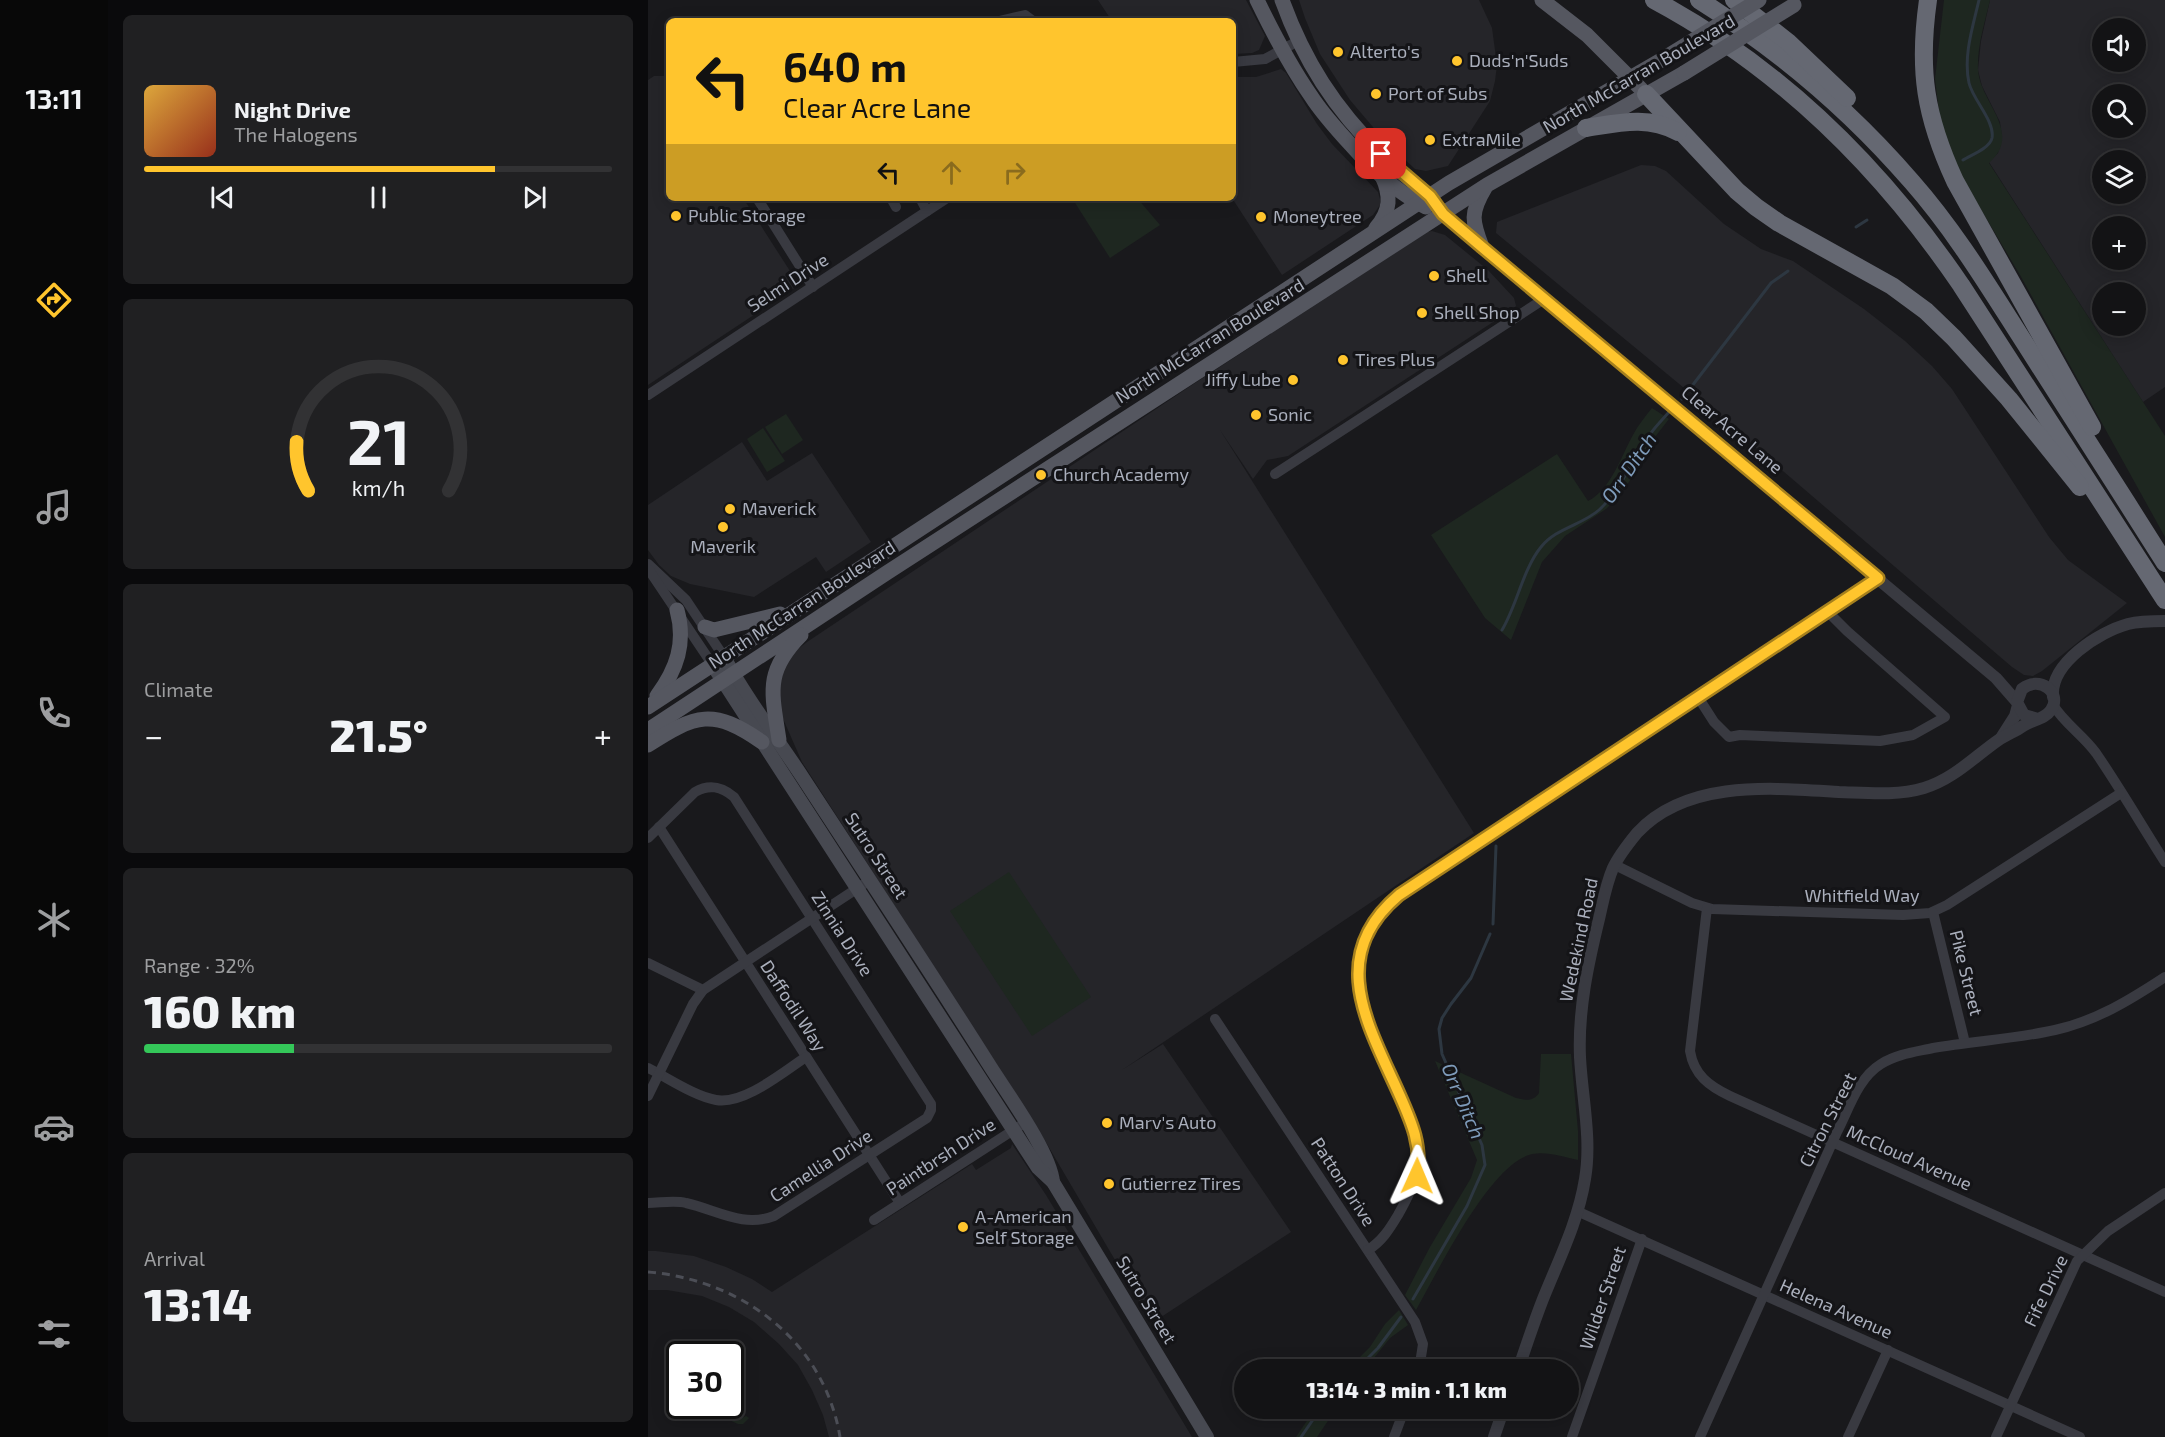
<!DOCTYPE html>
<meta charset="utf-8">
<style>
:root{--surface:#131315;--page:#202022;--text:#f1f3f6;--muted:#9d9ea0;--line:#323234;--accent:#ffc52d}
body{margin:0;font-family:"Exo 2",sans-serif;background:var(--page);color:var(--text);height:100vh;display:flex;flex-direction:column;font-size:22px;white-space:nowrap}
*{box-sizing:border-box;margin:0}
p{font-size:20px;color:var(--muted)}
.icon{flex:none;width:33px;height:33px;fill:none;stroke:currentColor;stroke-width:2;stroke-linecap:round;stroke-linejoin:round}
.map{position:relative;flex:1;overflow:hidden}
.sheet{display:flex;flex-direction:column;gap:15px;padding:15px;background:#0a0a0c;width:540px}
.sheet>*{flex:none}
.hud{position:absolute;left:18px;top:18px;width:570px;height:183px;border-radius:9px;box-shadow:0 3px 15px #0003,0 0 0 2px var(--line);background:#ffc52d;color:#111;overflow:hidden}
.tools{position:absolute;left:1444px;top:18px;display:grid;gap:12px}
.tools a{display:grid;place-items:center;width:54px;height:54px;border-radius:50%;background:var(--surface);box-shadow:0 3px 15px #0003,0 0 0 2px var(--line);font-size:30px}
.speed{position:absolute;left:18px;top:1341px;display:flex;gap:12px;font-size:30px;font-weight:700;text-align:center}
.speed>*{display:grid;place-content:center;width:78px;height:78px;border-radius:50%;background:var(--surface);box-shadow:0 3px 15px #0003,0 0 0 2px var(--line);line-height:1}
.speed .limit{border:3px solid #111;border-radius:9px;background:#fff;color:#111}
.pin{position:absolute;display:grid;place-items:center;width:51px;height:51px;color:#fff;margin:-26px;border-radius:12px;box-shadow:0 3px 9px #0006}
.me{position:absolute;width:66px;margin:-33px;rotate:1deg;stroke-linejoin:round;filter:drop-shadow(0 0 4px #0008)}
.turn{display:flex;align-items:center;gap:21px;height:126px;padding:0 18px;font-size:27px}
.turn .icon{width:78px;height:78px;stroke-width:2.5}
.turn b{display:block;font-size:42px;line-height:51px}
.lanes{display:flex;align-items:center;height:57px;padding:0 18px;background:#0003;justify-content:center;gap:30px;direction:ltr}
.lanes .off{opacity:.35}
.big{font-size:45px;font-weight:800;line-height:1.1}
.sheet .tile{flex:1;display:flex;flex-direction:column;justify-content:center;gap:9px;min-width:0;padding:0 21px;border-radius:9px;background:var(--page)}
.sheet .dial{align-items:center;gap:0}
.dial svg{height:156px;overflow:visible;fill:none;stroke:var(--line);stroke-width:7;stroke-linecap:round;text-anchor:middle}
.dial text{fill:var(--text);stroke:none}
.song{display:flex;align-items:center;gap:18px}
.cover{width:72px;height:72px;border-radius:9px;background:linear-gradient(135deg,hsl(40 70% 55%),hsl(10 70% 35%))}
.played{height:6px;border-radius:3px;background:linear-gradient(90deg,var(--accent) 75%,var(--line) 75%)}
.keys{display:flex;justify-content:space-around;direction:ltr}
.heat{display:flex;justify-content:space-between;align-items:center;font-size:33px;direction:ltr}
.charge{height:9px;border-radius:4px;background:linear-gradient(90deg,#34c759 32%,var(--line) 0)}
.trip{position:absolute;left:586px;top:1359px;width:345px;height:60px;border-radius:30px;background:var(--surface);box-shadow:0 3px 15px #0003,0 0 0 2px var(--line);font-weight:800;line-height:60px;text-align:center}
main{display:flex;flex:1;min-height:0}
.tabs{display:flex;flex-direction:column;width:108px;justify-content:space-around;align-items:center;background:#080808;color:var(--muted)}
.tabs .icon{width:42px;height:42px}
.tabs .current{color:var(--accent)}
.tabs b{font-size:27px;color:var(--text)}
.map>svg:first-child{display:block}
</style>
<main>
<nav class="tabs">
<b>13:11</b>
<svg class="icon current" aria-label="directions" viewBox="0 0 24 24"><path d="M12 3l9 9-9 9-9-9zM9 14v-3h6M13 9l2 2-2 2"/></svg>
<svg class="icon" aria-label="music" viewBox="0 0 24 24"><path d="M9 18V5l10-2v13"/><circle cx="6" cy="18" r="3"/><circle cx="16" cy="16" r="3"/></svg>
<svg class="icon" aria-label="phone" viewBox="0 0 24 24"><path d="M5 4h4l2 5-3 2q2 4 5 5l2-3 5 2v4C11 20 4 13 5 4z"/></svg>
<svg class="icon" aria-label="climate" viewBox="0 0 24 24"><path d="M12 3v18M4 7l16 10M4 17L20 7"/></svg>
<svg class="icon" aria-label="car" viewBox="0 0 24 24"><path d="M5 17H2v-5l4-1 3-4h7l3 4 3 1v5h-3M9 17h6M6 11h13"/><circle cx="7" cy="17" r="2"/><circle cx="17" cy="17" r="2"/></svg>
<svg class="icon" aria-label="filters" viewBox="0 0 24 24"><path d="M4 7h16M4 17h16"/><circle cx="9" cy="7" r="2"/><circle cx="15" cy="17" r="2"/></svg>
</nav>
<section class="sheet">
<div class="tile">
<div class="song"><i class="cover"></i><div><b>Night Drive</b><p>The Halogens</p></div></div>
<div class="played"></div>
<div class="keys"><svg class="icon" aria-label="previous" viewBox="0 0 24 24"><path d="M18 5L8 12l10 7zM5 5v14"/></svg><svg class="icon" aria-label="pause" viewBox="0 0 24 24"><path d="M8 5v14M16 5v14"/></svg><svg class="icon" aria-label="next" viewBox="0 0 24 24"><path d="M6 5l10 7-10 7zM19 5v14"/></svg></div>
</div>
<div class="tile dial"><svg viewBox="0 0 100 80">
<path d="M14 69A42 42 0 1 1 86 69"/>
<path d="M14 69A42 42 0 0 1 8 44" stroke="#ffc52d"/>
<text x="50" y="56" font-size="32" font-weight="700">21</text>
<text x="50" y="72" font-size="11">km/h</text>
</svg></div>
<div class="tile"><p>Climate</p>
<div class="heat"><a>−</a><b class="big">21.5°</b><a>+</a></div>
</div>
<div class="tile"><p>Range · 32%</p><b class="big">160 km</b><div class="charge"></div></div>
<div class="tile"><p>Arrival</p><b class="big">13:14</b></div>
</section>
<div class="map">
<svg width="1517" height="1437" viewBox="0 0 1517 1437">
<rect width="100%" height="100%" fill="#19191c"/>
<g fill="#252529" fill-rule="evenodd">
<path d="M450,0H598L617,36L611,50L604,53L585,54V21H464Z"/>
<path d="M651,0H831L844,28L849,65L847,81L842,101L800,166L778,171L767,169L736,140L702,100L672,54L657,18Z"/>
<path d="M1342,0H1517V387L1495,402L1341,162L1350,153L1354,138L1352,122L1334,86L1330,70L1333,41ZM1455,28H1488V62H1455ZM1455,94H1488V128H1455ZM1455,160H1488V194H1455ZM1455,226H1488V260H1455ZM1455,292H1488V326H1455Z"/>
<path d="M633,69L638,73L669,124L684,144L730,192L732,199V205L725,215L634,275L584,198L585,77H608Z"/>
<path d="M6,76H16L21,84V198H95L151,285L0,385V80Z"/>
<path d="M993,165L1007,166L1018,171L1076,224L1113,249L1145,261L1216,309L1257,341L1284,366L1304,389L1401,537L1420,560L1479,603L1394,671L1385,676L1376,675L1364,667L1087,430L848,233L849,222Z"/>
<path d="M784,231L797,235L840,270L866,298L868,306L865,309L640,456L619,460L605,479L572,430L826,833L474,1070L515,1044L643,1232L504,1323L389,1127L154,762L129,705L134,668L145,653L159,642L544,385L779,232Z"/>
<path d="M94,442L119,481L164,453L223,542L178,572L168,557L106,597L42,584L23,576L11,565L0,550V505Z"/>
<path d="M364,1144L398,1195L544,1437H181L175,1415L164,1390L150,1365L131,1344L106,1322L81,1307L54,1296L19,1290H0V1251H8L46,1256L78,1267L104,1279L124,1292L324,1164L328,1170L363,1148Z"/>
</g>
<g fill="#1e2720">
<path d="M1296,0H1342C1337,22 1329,46 1330,69C1331,102 1376,132 1341,163L1517,436V537L1372,275L1316,181L1293,128L1287,79Z"/>
<path d="M424,198H489L512,225L462,258Z"/>
<path d="M1004,408L1021,419L1000,446L983,479L971,496L958,509L917,536L894,562L863,640L837,618L783,535L909,454L940,501C963,490 973,456 985,435C990,425 997,417 1004,408Z"/>
<path d="M138,414L155,440L134,454L117,427Z"/>
<path d="M115,428L137,461L119,472L99,439Z"/>
<path d="M361,872L443,997L384,1036L302,911Z"/>
<path d="M893,1054H923L930,1131V1160C916,1157 899,1151 884,1154C842,1163 789,1273 768,1310L757,1295L782,1247L823,1178L829,1160L787,1061L868,1098C877,1100 885,1102 891,1093Z"/>
<path d="M751,1310L760,1325L742,1338L717,1369H700L722,1347L737,1324Z"/>
<path d="M56,1406H78L88,1418L92,1419L98,1416L101,1418L95,1424H90L55,1408Z"/>
<path d="M667,1409H688L669,1437H648Z"/>
</g>
<g fill="none" stroke-linecap="round" stroke-linejoin="round">
<g stroke="#2d3741" stroke-width="3">
<path d="M1315,160C1323,155 1342,148 1344,138C1347,121 1325,100 1321,83C1315,56 1325,26 1331,0"/>
<path d="M1208,227L1219,220"/>
<path d="M1034,399L1123,283L1140,271"/>
<path d="M854,630C869,605 875,569 893,547C908,528 934,525 951,510C975,488 984,458 1003,433C1008,426 1015,419 1021,412"/>
<path d="M845,924L848,846"/>
<path d="M765,1299L819,1206L837,1165L834,1145L794,1054L791,1029L794,1018L803,1004L823,978L842,934"/>
<path d="M708,1370L730,1348L753,1317"/>
<path d="M653,1437L673,1408"/>
</g>
<g stroke="#393a41" stroke-width="10">
<path d="M351,21L377,15L385,21"/>
<path d="M585,62L617,59L650,41"/>
<path d="M109,198L165,287"/>
<path d="M243,198L248,207"/>
<path d="M272,198L279,211"/>
<path d="M0,395L299,198"/>
<path d="M627,474L896,299"/>
<path d="M0,564L38,600L76,657"/>
<path d="M1,570L64,664"/>
<path d="M1050,697L1066,722L1081,737L1092,735L1232,741L1265,735L1297,717L1199,631L1180,612"/>
<path d="M1405,705C1417,724 1435,735 1448,753C1472,788 1494,826 1517,862"/>
<path d="M11,827L252,1203"/>
<path d="M0,838L47,792C61,784 73,786 86,797L283,1104V1110L279,1118L126,1216C95,1228 69,1210 38,1203C26,1200 12,1203 0,1203"/>
<path d="M967,865L1044,903L1064,909L1255,915L1282,913L1299,905L1473,793"/>
<path d="M1059,908L1042,1051C1046,1075 1061,1086 1082,1096L1517,1292"/>
<path d="M1285,912L1317,1043"/>
<path d="M0,963L55,990"/>
<path d="M567,1019L767,1322L775,1344L771,1370"/>
<path d="M0,1068C20,1078 46,1096 68,1100C96,1105 135,1072 158,1057"/>
<path d="M0,1096L45,1004L55,990L222,880"/>
<path d="M931,1212L1432,1437"/>
<path d="M226,1220L378,1122"/>
<path d="M720,1250C734,1241 741,1230 750,1215C768,1183 777,1163 765,1126C754,1101 743,1075 732,1050C723,1030 713,1010 710,989C705,953 724,917 751,895L1230,578"/>
<path d="M746,1437L757,1408"/>
<path d="M924,1437L994,1239"/>
<path d="M1052,1437L1189,1132C1201,1109 1210,1078 1233,1064C1249,1054 1267,1052 1285,1048C1325,1041 1367,1039 1407,1030C1448,1021 1482,1000 1517,977"/>
<path d="M1200,1437L1240,1350"/>
<path d="M1348,1437L1429,1261L1460,1231L1517,1193"/>
</g>
<g stroke="#393a41" stroke-width="12">
<path d="M795,214L1348,678L1369,702"/>
<path d="M1405,697C1402,663 1451,632 1480,624C1492,621 1505,621 1517,621"/>
<path d="M1353,738L1367,716L1370,705"/>
<path d="M870,1370C878,1346 886,1322 895,1299C911,1259 930,1222 937,1179C944,1139 934,1097 932,1057C930,1010 940,964 951,919C955,902 958,884 965,868C971,855 980,844 989,833C1039,779 1125,788 1191,792C1220,793 1249,796 1276,788C1306,779 1327,756 1352,739C1360,734 1368,731 1375,726C1384,720 1397,719 1403,710C1415,692 1391,675 1374,689L1369,702L1376,715L1390,719"/>
<path d="M846,1437L856,1408"/>
</g>
<g stroke="#474951" stroke-width="14">
<path d="M76,657C98,699 129,738 155,778C217,873 280,968 340,1063C358,1092 402,1151 405,1182"/>
<path d="M64,664L390,1168L405,1182L559,1437"/>
</g>
<g stroke="#555760" stroke-width="15">
<path d="M609,0C625,33 642,66 663,96C677,118 696,137 713,156C732,176 754,195 778,207"/>
<path d="M634,0C656,61 687,109 733,154C748,169 765,182 782,196L786,202"/>
<path d="M894,0L939,35L998,94"/>
<path d="M728,228C743,211 743,195 734,176"/>
<path d="M834,247C824,221 822,213 837,188"/>
<path d="M57,627L66,630L132,614"/>
<path d="M9,696C29,669 38,643 29,610"/>
<path d="M0,707L801,183L1015,59"/>
<path d="M0,730L240,572L839,185L1036,73"/>
<path d="M131,740C124,693 116,672 153,635"/>
<path d="M0,745C48,714 65,708 114,742"/>
</g>
<g stroke="#656872" stroke-width="18">
<path d="M1006,0C1133,68 1232,166 1313,285L1517,600"/>
<path d="M1051,0C1131,50 1202,110 1264,182C1308,232 1342,289 1378,345C1424,417 1471,490 1517,563"/>
<path d="M1086,0L1140,42L1199,98"/>
<path d="M1280,0C1270,70 1277,116 1307,181L1444,427"/>
<path d="M998,94L1089,191L1108,207L1131,223L1244,286L1278,311L1306,338L1361,399L1432,487"/>
<path d="M938,128C970,123 1000,115 1030,132"/>
</g>
<path stroke="#4c4e56" stroke-width="3" stroke-dasharray="8 6" stroke-linecap="butt" d="M0,1272C94,1280 176,1341 192,1437"/>
<g stroke="#555760" stroke-width="15">
<path d="M1015,59L1111,0"/>
<path d="M1036,73L1146,5"/>
</g>
</g>
<g fill="none" stroke-linecap="round" stroke-linejoin="round">
<g stroke="#a6801d" stroke-width="15">
<path id="route" d="M733,154L782,196L795,214L834,247L1230,578L751,895C677,957 721,1026 752,1096C764,1123 774,1146 769,1176"/>
</g>
<use href="#route" stroke="#ffc52d" stroke-width="10"/>
</g>
<g fill="#ffc52d" stroke="#141417" stroke-width="2">
<circle cx="690" cy="52" r="6"/>
<circle cx="809" cy="61" r="6"/>
<circle cx="728" cy="94" r="6"/>
<circle cx="782" cy="140" r="6"/>
<circle cx="28" cy="216" r="6"/>
<circle cx="613" cy="217" r="6"/>
<circle cx="786" cy="276" r="6"/>
<circle cx="774" cy="313" r="6"/>
<circle cx="695" cy="360" r="6"/>
<circle cx="645" cy="380" r="6"/>
<circle cx="608" cy="415" r="6"/>
<circle cx="393" cy="475" r="6"/>
<circle cx="82" cy="509" r="6"/>
<circle cx="75" cy="527" r="6"/>
<circle cx="459" cy="1123" r="6"/>
<circle cx="461" cy="1184" r="6"/>
<circle cx="315" cy="1227" r="6"/>
</g>
<g text-anchor="middle" stroke-width="6" stroke-linejoin="round" paint-order="stroke">
<g font-size="18" fill="#aaafbc" stroke="#141417" text-anchor="start">
<text x="702" y="58">Alterto's</text>
<text x="821" y="67">Duds'n'Suds</text>
<text x="740" y="100">Port of Subs</text>
<text x="794" y="146">ExtraMile</text>
<text x="40" y="222">Public Storage</text>
<text x="625" y="223">Moneytree</text>
<text x="798" y="282">Shell</text>
<text x="786" y="319">Shell Shop</text>
<text x="707" y="366">Tires Plus</text>
<text x="633" y="386" text-anchor="end">Jiffy Lube</text>
<text x="620" y="421">Sonic</text>
<text x="405" y="481">Church Academy</text>
<text x="94" y="515">Maverick</text>
<text x="75" y="553" text-anchor="middle">Maverik</text>
<text x="471" y="1129">Marv's Auto</text>
<text x="473" y="1190">Gutierrez Tires</text>
<text x="327" y="1223">A-American<tspan x="327" dy="21">Self Storage</tspan></text>
</g>
<g font-size="18" fill="#aaafbc" stroke="#141417">
<text transform="translate(991 74) rotate(-30)" y="6">North McCarran Boulevard</text>
<text transform="translate(140 283) rotate(-33)" y="6">Selmi Drive</text>
<text transform="translate(562 341) rotate(-32)" y="6">North McCarran Boulevard</text>
<text transform="translate(1084 430) rotate(40)" y="6">Clear Acre Lane</text>
<text transform="translate(154 605) rotate(-33)" y="6">North McCarran Boulevard</text>
<text transform="translate(228 856) rotate(57)" y="6">Sutro Street</text>
<text x="1214" y="902">Whitfield Way</text>
<text transform="translate(194 934) rotate(57)" y="6">Zinnia Drive</text>
<text transform="translate(931 940) rotate(-78)" y="6">Wedekind Road</text>
<text transform="translate(1318 973) rotate(76)" y="6">Pike Street</text>
<text transform="translate(145 1006) rotate(57)" y="6">Daffodil Way</text>
<text transform="translate(1180 1120) rotate(-63)" y="6">Citron Street</text>
<text transform="translate(293 1157) rotate(-33)" y="6">Paintbrsh Drive</text>
<text transform="translate(1261 1158) rotate(24)" y="6">McCloud Avenue</text>
<text transform="translate(173 1166) rotate(-33)" y="6">Camellia Drive</text>
<text transform="translate(695 1182) rotate(57)" y="6">Patton Drive</text>
<text transform="translate(1398 1291) rotate(-64)" y="6">Fife Drive</text>
<text transform="translate(955 1298) rotate(-71)" y="6">Wilder Street</text>
<text transform="translate(498 1300) rotate(59)" y="6">Sutro Street</text>
<text transform="translate(1188 1309) rotate(24)" y="6">Helena Avenue</text>
</g>
<g font-size="20" font-style="italic" fill="#7e9bba" stroke="#141417">
<text transform="translate(981 468) rotate(-55)" y="7">Orr Ditch</text>
<text transform="translate(815 1101) rotate(67)" y="7">Orr Ditch</text>
</g>
</g>
</svg>
<div class="tools">
<a><svg class="icon" aria-label="sound" viewBox="0 0 24 24"><path d="M4 9h4l5-4v14l-5-4H4zM17 9q2 3 0 6"/></svg></a>
<a><svg class="icon" aria-label="search" viewBox="0 0 24 24"><circle cx="10" cy="10" r="6"/><path d="M15 15l6 6"/></svg></a>
<a><svg class="icon" aria-label="layers" viewBox="0 0 24 24"><path d="M12 4l9 5-9 5-9-5zM3 14l9 5 9-5"/></svg></a>
<a>+</a>
<a>−</a>
</div>
<div class="speed"><div class="limit">30</div></div>
<div class="pin" style="left:733px;top:154px;background:#d93025"><svg class="icon" aria-label="arrive" viewBox="0 0 24 24"><path d="M6 21V4h12l-3 4 3 4H6"/></svg></div>
<svg class="me" style="left:769px;top:1176px" viewBox="-20 -20 40 40"><path d="M0-17L14 15 0 8-14 15z" fill="#ffc52d" stroke="#fff" stroke-width="4"/></svg>
<div class="trip">13:14 · 3 min · 1.1 km</div>
<div class="hud">
<div class="turn"><svg class="icon" aria-label="left" viewBox="0 0 24 24"><path d="M17 20v-9H6M10 6l-5 5 5 5"/></svg><div><b>640 m</b>Clear Acre Lane</div></div>
<div class="lanes"><svg class="icon" aria-label="left" viewBox="0 0 24 24"><path d="M17 20v-9H6M10 6l-5 5 5 5"/></svg><svg class="icon off" aria-label="ahead" viewBox="0 0 24 24"><path d="M12 20V5M6 11l6-6 6 6"/></svg><svg class="icon off" aria-label="right" viewBox="0 0 24 24"><path d="M7 20v-9h11M14 6l5 5-5 5"/></svg></div>
</div>
</div>
</main>
